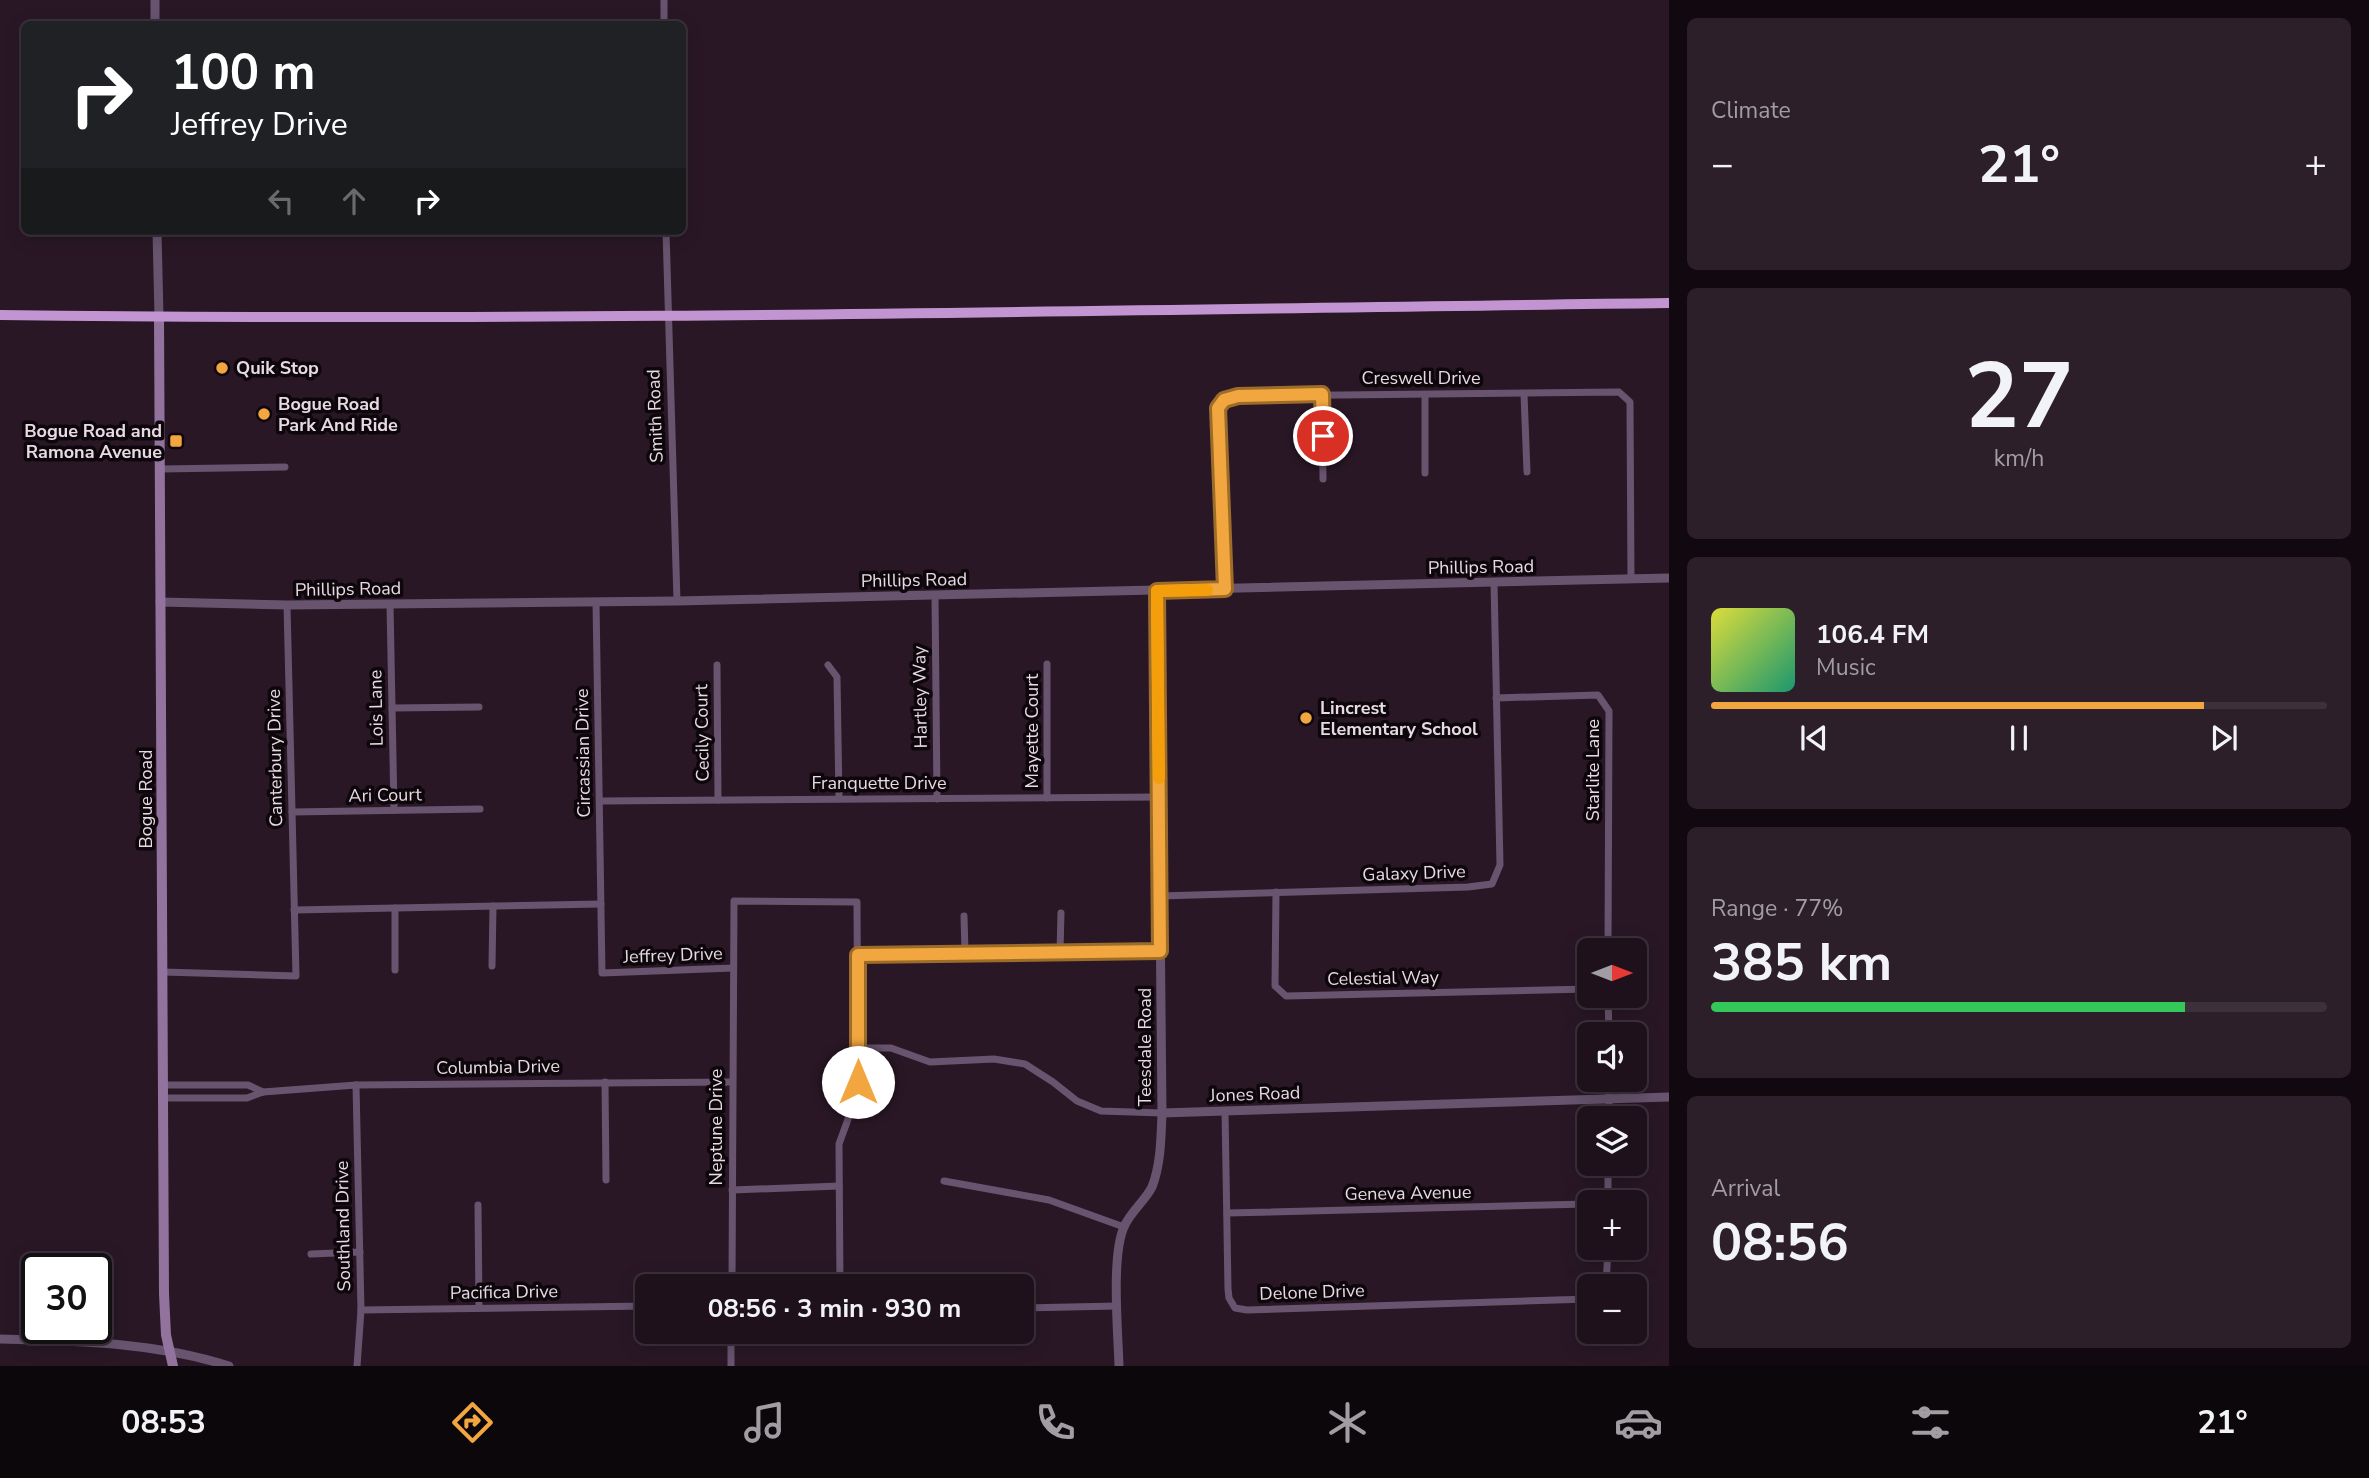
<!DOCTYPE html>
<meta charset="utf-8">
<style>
:root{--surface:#1f111c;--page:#2c1f29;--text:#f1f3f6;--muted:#a19da3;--line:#3c313b;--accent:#f1a63f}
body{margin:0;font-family:"Nunito Sans",sans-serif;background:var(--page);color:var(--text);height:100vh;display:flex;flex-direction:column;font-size:26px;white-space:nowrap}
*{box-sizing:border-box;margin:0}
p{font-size:23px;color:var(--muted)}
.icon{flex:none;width:38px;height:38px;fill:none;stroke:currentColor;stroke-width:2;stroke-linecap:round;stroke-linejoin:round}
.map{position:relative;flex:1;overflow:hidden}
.details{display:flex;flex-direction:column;gap:18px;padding:18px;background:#11090f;width:700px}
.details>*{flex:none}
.hud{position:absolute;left:21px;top:21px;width:665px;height:214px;border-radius:10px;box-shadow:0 4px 18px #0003,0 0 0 2px var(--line);background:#202124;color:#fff;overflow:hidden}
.needle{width:46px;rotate:90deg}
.tools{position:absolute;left:1577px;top:938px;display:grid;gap:14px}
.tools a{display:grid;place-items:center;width:70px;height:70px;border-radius:10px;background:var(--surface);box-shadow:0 4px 18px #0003,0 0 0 2px var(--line);font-size:35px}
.speed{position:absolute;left:21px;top:1253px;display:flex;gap:14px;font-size:35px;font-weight:700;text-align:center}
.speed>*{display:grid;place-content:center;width:91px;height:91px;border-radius:50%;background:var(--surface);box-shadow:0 4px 18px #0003,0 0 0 2px var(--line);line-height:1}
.speed .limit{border:4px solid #111;border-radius:10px;background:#fff;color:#111}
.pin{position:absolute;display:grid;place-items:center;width:60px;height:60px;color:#fff;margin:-30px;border:4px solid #fff;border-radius:50%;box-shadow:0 2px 7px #0007}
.me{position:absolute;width:77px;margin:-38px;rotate:0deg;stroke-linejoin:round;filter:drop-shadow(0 0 5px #0008)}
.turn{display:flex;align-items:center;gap:24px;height:147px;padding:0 35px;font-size:32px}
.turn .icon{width:91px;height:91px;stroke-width:2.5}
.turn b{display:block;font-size:49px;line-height:60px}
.lanes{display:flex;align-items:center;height:66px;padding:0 35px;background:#0003;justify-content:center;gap:35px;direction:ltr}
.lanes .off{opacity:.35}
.big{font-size:52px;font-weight:700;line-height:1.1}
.details .widget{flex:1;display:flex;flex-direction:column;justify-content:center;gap:10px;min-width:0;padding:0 24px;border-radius:10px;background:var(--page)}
.details .dial{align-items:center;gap:0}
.dial b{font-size:91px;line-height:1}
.song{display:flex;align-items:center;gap:21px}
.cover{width:84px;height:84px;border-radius:10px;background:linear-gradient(135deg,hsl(60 70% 55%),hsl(160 70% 35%))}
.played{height:7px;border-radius:4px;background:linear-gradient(90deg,var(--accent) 80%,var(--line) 80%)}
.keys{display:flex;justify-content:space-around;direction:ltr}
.heat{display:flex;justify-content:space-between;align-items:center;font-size:38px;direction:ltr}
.charge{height:10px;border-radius:5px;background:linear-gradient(90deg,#34c759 77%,var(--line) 0)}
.trip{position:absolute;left:635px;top:1274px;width:399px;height:70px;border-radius:10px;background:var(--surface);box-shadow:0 4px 18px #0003,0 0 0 2px var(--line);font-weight:700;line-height:70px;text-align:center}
.dock{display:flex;height:112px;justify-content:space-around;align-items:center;background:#0c070b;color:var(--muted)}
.dock .icon{width:49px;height:49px}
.dock .current{color:var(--accent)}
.dock b{font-size:32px;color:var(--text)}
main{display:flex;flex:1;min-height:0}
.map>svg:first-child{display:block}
</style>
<main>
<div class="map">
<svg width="1669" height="1366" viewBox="0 0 1669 1366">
<rect width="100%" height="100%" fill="#291725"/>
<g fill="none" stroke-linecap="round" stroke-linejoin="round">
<g stroke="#68546f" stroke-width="7">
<path d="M664,0V24"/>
<path d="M666,231L677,601"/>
<path d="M1322,394L1323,479"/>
<path d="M1524,394L1527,472"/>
<path d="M1425,395V473"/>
<path d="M161,469L285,467"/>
<path d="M1225,589L1218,408L1224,400L1238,396L1619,392L1630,402L1631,579"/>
<path d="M935,595L937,799"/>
<path d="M596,602L602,973L733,968"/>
<path d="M390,604L394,810"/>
<path d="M1047,664V798"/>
<path d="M717,665L718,800"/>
<path d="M828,665L837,677L839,799"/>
<path d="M1496,698L1598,695L1609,711L1608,950"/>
<path d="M392,708L479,707"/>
<path d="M600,801L1159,797"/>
<path d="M292,812L480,809"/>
<path d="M1276,892L1275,986L1286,996L1589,989"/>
<path d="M1160,896L1468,887L1492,884L1500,865L1494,582"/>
<path d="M395,908V970"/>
<path d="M294,910L601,904"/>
<path d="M964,916L965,953"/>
<path d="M1060,952L1061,913"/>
<path d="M857,955L1160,951"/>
<path d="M492,966L493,906"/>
<path d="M163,972L296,976L287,605"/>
<path d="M1608,996L1609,1034"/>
<path d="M858,1048H891L930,1062L994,1059L1025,1064L1053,1082L1077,1101L1101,1111L1162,1113"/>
<path d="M605,1082L606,1180"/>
<path d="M163,1085H248L263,1092"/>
<path d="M356,1085L361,1310L357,1366"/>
<path d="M163,1098H247L263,1092L356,1085L732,1082"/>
<path d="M1225,1111L1228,1289L1229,1298L1235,1308L1247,1310L1589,1299"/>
<path d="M1609,1118V1080"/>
<path d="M944,1181L1049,1200L1124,1227"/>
<path d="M732,1190L839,1186"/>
<path d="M1608,1202V1164"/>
<path d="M478,1205L479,1308"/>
<path d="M1227,1213L1589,1204"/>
<path d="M311,1254L360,1252"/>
<path d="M732,1286L734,901L857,902L858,1082L851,1111L839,1144L840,1286"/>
<path d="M1606,1286L1608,1248"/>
<path d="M1022,1308L1117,1306"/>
<path d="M361,1310L648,1306"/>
<path d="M731,1366V1332"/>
</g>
<g stroke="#68546f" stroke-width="9">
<path d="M155,0V24"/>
<path d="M157,231L159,317"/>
<path d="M160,602L287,605L677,601L1669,578"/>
<path d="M1162,1113L1669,1097"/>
<path d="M0,1339C78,1341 154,1342 229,1366"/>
<path d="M1119,1366C1118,1332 1111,1256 1124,1227C1130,1212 1145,1201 1152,1187C1161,1164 1161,1137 1162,1113L1157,591"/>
</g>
<path stroke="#92739e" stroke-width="10" d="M159,317L164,1294L166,1335L173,1366"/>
<path stroke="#c294d2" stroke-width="10" d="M0,315C556,322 1113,310 1669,303"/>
</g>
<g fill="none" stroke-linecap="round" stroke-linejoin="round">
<g stroke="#9d6c29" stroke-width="18">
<path id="route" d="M858,1082V955L1160,951L1157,591L1225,589L1218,408L1224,400L1238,396L1322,394L1323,436"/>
</g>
<use href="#route" stroke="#f1a63f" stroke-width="12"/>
<path stroke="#f59e0b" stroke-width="12" d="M1159,778L1157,591L1207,590"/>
</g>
<g fill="#f1a63f" stroke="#0d060b" stroke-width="2.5">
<circle cx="222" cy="368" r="7"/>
<circle cx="264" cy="414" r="7"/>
<rect x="169" y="434" width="14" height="14" rx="3.5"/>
<circle cx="1306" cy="718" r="7"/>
</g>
<g text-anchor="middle" stroke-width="7" stroke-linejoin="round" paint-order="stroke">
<g font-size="18" font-weight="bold" fill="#e7dae3" stroke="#0d060b" text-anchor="start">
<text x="236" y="374">Quik Stop</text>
<text x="278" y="410">Bogue Road<tspan x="278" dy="21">Park And Ride</tspan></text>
<text x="162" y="437" text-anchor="end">Bogue Road and<tspan x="162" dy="21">Ramona Avenue</tspan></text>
<text x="1320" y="714">Lincrest<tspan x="1320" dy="21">Elementary School</tspan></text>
</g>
<g font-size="18" fill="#e7dae3" stroke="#0d060b">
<text x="1421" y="384">Creswell Drive</text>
<text transform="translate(655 416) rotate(-92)" y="6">Smith Road</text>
<text transform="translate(1481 567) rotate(-1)" y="6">Phillips Road</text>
<text transform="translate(914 580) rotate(-1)" y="6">Phillips Road</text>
<text transform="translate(348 589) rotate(-1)" y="6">Phillips Road</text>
<text transform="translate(920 697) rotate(-91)" y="6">Hartley Way</text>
<text transform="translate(376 708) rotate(-91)" y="6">Lois Lane</text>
<text transform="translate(1032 731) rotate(-90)" y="6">Mayette Court</text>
<text transform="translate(702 733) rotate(-91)" y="6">Cecily Court</text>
<text transform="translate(583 753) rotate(-91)" y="6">Circassian Drive</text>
<text transform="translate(275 758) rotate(-91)" y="6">Canterbury Drive</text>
<text transform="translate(1593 770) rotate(-90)" y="6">Starlite Lane</text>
<text x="879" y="789">Franquette Drive</text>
<text transform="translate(385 795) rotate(-1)" y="6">Ari Court</text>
<text transform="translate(146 799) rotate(-90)" y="6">Bogue Road</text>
<text transform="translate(1414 873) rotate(-2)" y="6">Galaxy Drive</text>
<text transform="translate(673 955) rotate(-2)" y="6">Jeffrey Drive</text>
<text transform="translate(1383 978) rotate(-1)" y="6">Celestial Way</text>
<text transform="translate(1145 1047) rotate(-90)" y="6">Teesdale Road</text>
<text transform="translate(498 1067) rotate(-1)" y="6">Columbia Drive</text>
<text transform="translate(1255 1094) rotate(-2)" y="6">Jones Road</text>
<text transform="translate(716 1127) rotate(-90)" y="6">Neptune Drive</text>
<text transform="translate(1408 1193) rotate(-1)" y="6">Geneva Avenue</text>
<text transform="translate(343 1226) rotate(-91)" y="6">Southland Drive</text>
<text transform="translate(504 1292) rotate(-1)" y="6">Pacifica Drive</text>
<text transform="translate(1312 1292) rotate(-2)" y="6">Delone Drive</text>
</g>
</g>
</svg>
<div class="tools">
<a><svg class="needle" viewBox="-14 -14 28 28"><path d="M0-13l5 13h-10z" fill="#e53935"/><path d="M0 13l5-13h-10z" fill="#a19da3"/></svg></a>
<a><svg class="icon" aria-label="sound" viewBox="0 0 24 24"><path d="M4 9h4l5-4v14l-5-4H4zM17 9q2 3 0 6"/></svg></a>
<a><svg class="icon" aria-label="layers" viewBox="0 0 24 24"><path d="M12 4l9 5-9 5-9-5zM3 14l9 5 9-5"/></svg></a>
<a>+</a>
<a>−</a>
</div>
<div class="speed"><div class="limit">30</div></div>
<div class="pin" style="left:1323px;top:436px;background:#d93025"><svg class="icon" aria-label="arrive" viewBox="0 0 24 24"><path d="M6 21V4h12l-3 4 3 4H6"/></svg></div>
<svg class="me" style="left:858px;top:1082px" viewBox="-20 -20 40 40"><circle r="19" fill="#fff"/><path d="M0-13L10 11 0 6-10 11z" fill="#f1a63f"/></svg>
<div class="trip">08:56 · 3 min · 930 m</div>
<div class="hud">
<div class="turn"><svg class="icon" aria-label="right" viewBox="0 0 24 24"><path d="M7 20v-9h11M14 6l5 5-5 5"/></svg><div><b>100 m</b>Jeffrey Drive</div></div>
<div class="lanes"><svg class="icon off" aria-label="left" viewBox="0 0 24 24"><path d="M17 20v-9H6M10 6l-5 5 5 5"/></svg><svg class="icon off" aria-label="ahead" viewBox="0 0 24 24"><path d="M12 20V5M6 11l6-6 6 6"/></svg><svg class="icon" aria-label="right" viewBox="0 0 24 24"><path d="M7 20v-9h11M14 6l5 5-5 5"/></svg></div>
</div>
</div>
<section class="details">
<div class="widget"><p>Climate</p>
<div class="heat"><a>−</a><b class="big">21°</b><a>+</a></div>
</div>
<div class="widget dial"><b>27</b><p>km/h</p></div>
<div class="widget">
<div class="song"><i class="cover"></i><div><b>106.4 FM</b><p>Music</p></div></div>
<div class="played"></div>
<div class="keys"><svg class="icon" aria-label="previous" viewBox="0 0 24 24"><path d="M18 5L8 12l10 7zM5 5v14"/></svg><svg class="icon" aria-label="pause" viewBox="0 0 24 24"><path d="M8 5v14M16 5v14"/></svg><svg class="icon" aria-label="next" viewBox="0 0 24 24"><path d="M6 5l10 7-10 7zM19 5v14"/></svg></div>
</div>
<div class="widget"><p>Range · 77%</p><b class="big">385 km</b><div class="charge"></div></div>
<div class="widget"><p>Arrival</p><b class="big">08:56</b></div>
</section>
</main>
<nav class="dock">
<b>08:53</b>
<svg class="icon current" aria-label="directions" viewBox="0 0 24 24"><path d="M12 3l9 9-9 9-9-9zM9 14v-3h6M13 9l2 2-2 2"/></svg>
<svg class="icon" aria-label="music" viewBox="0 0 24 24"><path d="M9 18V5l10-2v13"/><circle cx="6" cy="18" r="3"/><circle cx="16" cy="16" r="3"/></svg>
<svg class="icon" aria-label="phone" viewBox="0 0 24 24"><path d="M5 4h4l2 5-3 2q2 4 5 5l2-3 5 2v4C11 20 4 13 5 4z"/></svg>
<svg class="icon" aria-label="climate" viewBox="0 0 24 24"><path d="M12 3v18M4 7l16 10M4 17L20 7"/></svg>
<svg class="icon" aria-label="car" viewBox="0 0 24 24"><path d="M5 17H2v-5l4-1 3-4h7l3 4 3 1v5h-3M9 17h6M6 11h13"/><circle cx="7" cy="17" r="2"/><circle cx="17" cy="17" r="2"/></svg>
<svg class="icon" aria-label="filters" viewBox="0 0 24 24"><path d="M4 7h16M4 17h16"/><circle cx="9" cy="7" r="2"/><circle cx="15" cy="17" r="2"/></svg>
<b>21°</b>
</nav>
